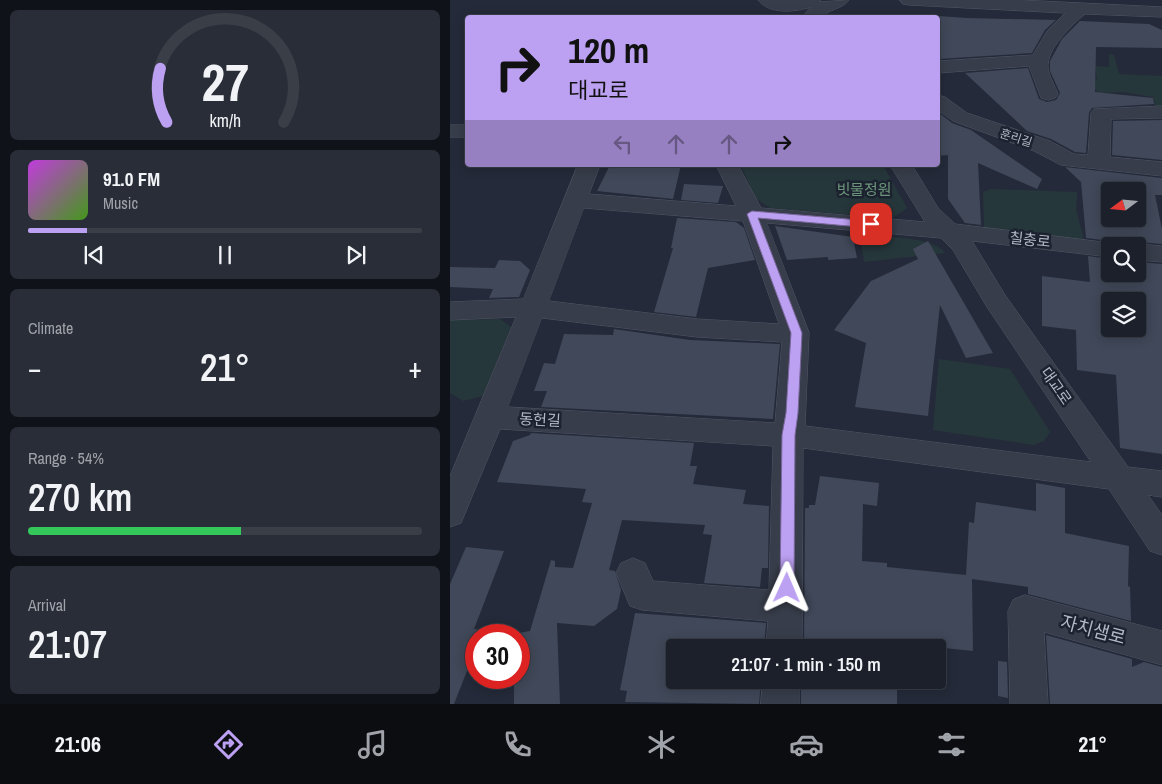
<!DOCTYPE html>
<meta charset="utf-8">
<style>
:root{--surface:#1b202b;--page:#282d37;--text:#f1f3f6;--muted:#a0a3a9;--line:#393e47;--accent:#bca0f2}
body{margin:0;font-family:"Archivo Narrow","Noto Sans KR",sans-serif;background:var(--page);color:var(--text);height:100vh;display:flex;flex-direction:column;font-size:19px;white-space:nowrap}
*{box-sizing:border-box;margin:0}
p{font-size:16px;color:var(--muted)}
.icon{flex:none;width:28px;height:28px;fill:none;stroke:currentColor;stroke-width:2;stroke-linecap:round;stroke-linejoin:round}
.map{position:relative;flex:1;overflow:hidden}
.details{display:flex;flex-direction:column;gap:10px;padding:10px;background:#0f1218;width:450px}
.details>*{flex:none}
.top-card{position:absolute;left:15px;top:15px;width:475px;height:152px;border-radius:5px;box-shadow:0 2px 12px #0003,0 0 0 1px var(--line);background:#bca0f2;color:#111;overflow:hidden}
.needle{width:32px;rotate:254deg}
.fabs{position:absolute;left:651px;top:182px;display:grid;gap:10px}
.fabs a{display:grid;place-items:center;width:45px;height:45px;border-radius:5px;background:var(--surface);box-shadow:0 2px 12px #0003,0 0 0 1px var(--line);font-size:25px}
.speed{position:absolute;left:15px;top:624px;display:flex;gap:10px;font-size:25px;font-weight:700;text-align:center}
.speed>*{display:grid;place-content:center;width:65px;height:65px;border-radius:50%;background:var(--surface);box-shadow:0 2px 12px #0003,0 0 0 1px var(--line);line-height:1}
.speed .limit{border:8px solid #d22;background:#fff;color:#111}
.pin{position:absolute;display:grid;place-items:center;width:42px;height:42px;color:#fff;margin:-21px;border-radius:10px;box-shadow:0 2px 8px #0006}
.me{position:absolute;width:55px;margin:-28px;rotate:1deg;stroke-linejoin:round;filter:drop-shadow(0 0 4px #0008)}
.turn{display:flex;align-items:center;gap:18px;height:105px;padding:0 20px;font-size:22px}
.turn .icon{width:65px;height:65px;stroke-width:2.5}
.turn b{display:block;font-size:35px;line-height:42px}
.lanes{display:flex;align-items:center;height:48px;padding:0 20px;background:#0003;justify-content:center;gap:25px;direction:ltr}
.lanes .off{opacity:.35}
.big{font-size:38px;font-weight:600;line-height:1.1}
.details .tile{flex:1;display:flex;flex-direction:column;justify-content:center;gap:8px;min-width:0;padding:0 18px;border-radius:8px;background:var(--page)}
.details .dial{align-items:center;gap:0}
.dial svg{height:130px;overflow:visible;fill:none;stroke:var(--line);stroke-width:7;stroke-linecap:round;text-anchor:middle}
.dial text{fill:var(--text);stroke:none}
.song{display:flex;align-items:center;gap:15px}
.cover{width:60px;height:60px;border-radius:8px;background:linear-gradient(135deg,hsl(290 70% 55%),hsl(100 70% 35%))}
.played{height:5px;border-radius:2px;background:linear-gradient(90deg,var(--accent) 15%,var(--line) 15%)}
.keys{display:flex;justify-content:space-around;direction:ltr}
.heat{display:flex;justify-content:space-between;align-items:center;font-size:28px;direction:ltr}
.charge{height:8px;border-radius:4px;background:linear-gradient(90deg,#34c759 54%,var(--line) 0)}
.trip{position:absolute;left:216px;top:639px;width:280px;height:50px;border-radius:5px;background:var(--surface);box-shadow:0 2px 12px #0003,0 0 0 1px var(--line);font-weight:600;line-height:50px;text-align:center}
.tabs{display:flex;height:80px;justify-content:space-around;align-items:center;background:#0b0d11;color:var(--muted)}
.tabs .icon{width:35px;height:35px}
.tabs .selected{color:var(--accent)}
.tabs b{font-size:22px;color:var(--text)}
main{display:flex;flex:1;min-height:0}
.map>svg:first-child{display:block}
</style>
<main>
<section class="details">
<div class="tile dial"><svg viewBox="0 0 100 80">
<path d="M14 69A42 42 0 1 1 86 69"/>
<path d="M14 69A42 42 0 0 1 10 36" stroke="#bca0f2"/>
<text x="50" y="56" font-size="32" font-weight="700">27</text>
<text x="50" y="72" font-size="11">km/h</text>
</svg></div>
<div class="tile">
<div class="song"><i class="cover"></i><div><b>91.0 FM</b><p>Music</p></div></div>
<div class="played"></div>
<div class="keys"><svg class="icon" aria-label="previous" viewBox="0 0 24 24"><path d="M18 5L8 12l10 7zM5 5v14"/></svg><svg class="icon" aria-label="pause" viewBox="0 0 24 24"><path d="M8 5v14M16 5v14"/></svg><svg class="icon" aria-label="next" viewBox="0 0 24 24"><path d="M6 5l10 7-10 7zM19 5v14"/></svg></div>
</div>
<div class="tile"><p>Climate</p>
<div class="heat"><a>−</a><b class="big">21°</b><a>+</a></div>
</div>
<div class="tile"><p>Range · 54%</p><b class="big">270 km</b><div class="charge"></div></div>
<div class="tile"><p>Arrival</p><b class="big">21:07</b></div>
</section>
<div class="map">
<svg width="712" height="704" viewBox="0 0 712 704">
<rect width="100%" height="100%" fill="#242a39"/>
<g fill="#26373b">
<path d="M659,54L664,55L669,74L712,76V109L706,110L703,97L673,92L648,93L639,81H647L645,66L659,67Z"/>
<path d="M291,165H433L457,208L443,218L320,208L305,198Z"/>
<path d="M541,189L627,192L626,209L634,240L534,229L533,192Z"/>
<path d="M410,235C430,237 484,236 495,253L414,262Z"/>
<path d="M50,319L61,327L33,396L13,401L0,393V320Z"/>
<path d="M489,359L560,369L600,432L594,441L584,445L483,430Z"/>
</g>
<g fill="#404859" fill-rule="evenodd">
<path d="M488,16L517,18L606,20L595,30L582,53L488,59Z"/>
<path d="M630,21L699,24L712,30V48L646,47L645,92L703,98L704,104L642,108L639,113L636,153L625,152L601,139L577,131L515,73L578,68L589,99L597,102L606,100L610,93L600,71V61L612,39Z"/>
<path d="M488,112L502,123L521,130L592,179L587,189L528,163L531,225L515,223L498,199V155L488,156Z"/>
<path d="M712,120V160L662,155L663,121Z"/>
<path d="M160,165H231L223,199L147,191Z"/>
<path d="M615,167L712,178V195H705L712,229V244L688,242L672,246L669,242L636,238L631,182ZM660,191H688V219H660Z"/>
<path d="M234,184L273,186L268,203L231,200Z"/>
<path d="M227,218L286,222L294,228L305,260L258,268L246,317L204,312L223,248H221Z"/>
<path d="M325,226L403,237L407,258L378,260V257L337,260Z"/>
<path d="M478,241L543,353L516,358L490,305L478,416L405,407L416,343L384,330L421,281L468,259L463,249Z"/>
<path d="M638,256L660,259V274H688V262L712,264V454L670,448L666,375L627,370L626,330L592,326V276L640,282ZM660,301H688V329H660Z"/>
<path d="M49,260L70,261L80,270L69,297L39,298L43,289L0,287V267L45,268Z"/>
<path d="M164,329L240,340L330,344L323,419L91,407L97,391H84L94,363L105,364L114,334L163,335Z"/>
<path d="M81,433L244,443L240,466H247L243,484L296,490L293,504L319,506L318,568H312L310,587L254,583L262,535L253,534L255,525L172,520L159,570L165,571L171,590L167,609L144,626L107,623L110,704H64V678H69V633L80,631L101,560L105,561V567L123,568L142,503L132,502L136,489L47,482L63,441L80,435Z"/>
<path d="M370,476L429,483L427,506L413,504L412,561L437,563V567L516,575L519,522L524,523L526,502L586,511V483L615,488V533L679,546L678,586L680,587L681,621L578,594V587L522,579L523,651L447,643V648H354L355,508H359V505H365Z"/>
<path d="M16,547L54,551L24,629L33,630L31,635H26V648L4,704H0V584Z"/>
<path d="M185,613L316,623L314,648H225V680H311L309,704L175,702L177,691L170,690Z"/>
<path d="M596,635L682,659V667L694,662L712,667V704H600Z"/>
<path d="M548,661L557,662L558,698L548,696Z"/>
<rect x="351" y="680" width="96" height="24"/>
</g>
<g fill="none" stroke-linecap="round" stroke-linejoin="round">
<g stroke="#525765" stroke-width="1">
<g id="minor">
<path d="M308,0H371L369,2L399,0C393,9 378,9 371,18H351L361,7C346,12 319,15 308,0Z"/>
<path d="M450,0H570L712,7V17L635,14C622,25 596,49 598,68C599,76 605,86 608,94L605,98L598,100L591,98L579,66L488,73V61L583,55L597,31L615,13L459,5L453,4Z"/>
<path d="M488,95L495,97L517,113L600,141L624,154L638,155L641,113L644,109L712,106V118L661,119L660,157L712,162V176L611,165L584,151L503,121L488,110Z"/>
<rect x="0" y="125" width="18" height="12"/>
<path d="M128,165H150L139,194L286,206L266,165H288L311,208L475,222L440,165H462L488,208L505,224L669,244L670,246H660V257L522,241L555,295L678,467L712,471V497L698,495L712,515V555L700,551L659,489L353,448L352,648H316L318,621L192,610L180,606L166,573L171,563L183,558L195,563L203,581L319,590L323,446L50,429L11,523L0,527V476L66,317L0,320V302L73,299ZM134,208L293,221L329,324L247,319L99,301ZM317,223L491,238L503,250L537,307L641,462L355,426L359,333ZM92,318L247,337L332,342L325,423L58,407Z"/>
<path d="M688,244L712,246V262L688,260V246H680Z"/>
<path d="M575,595L712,631V665L594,632L598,704H560L558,611L563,600Z"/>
<path d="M313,680H349V704H311Z"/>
</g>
</g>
<use href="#minor" fill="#373d4a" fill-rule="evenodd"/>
</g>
<path fill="#bca0f2" stroke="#7a689d" d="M302,211L421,221L426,224L421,228L308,218L352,333L348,413L345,435L344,588L342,592L337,594L332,592L330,588L332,435L336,413L341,333L297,214Z"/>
<g text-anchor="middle" stroke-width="5" stroke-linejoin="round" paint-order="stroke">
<g font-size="12" fill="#b2b7c6" stroke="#1c222f">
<text transform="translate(566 138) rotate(18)" y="4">훈리길</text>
</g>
<g font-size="15" fill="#6b957a" stroke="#1c222f">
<text x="414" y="195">빗물정원</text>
</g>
<g font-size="15" fill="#b2b7c6" stroke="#1c222f">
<text transform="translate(580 240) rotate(6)" y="5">칠충로</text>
<text transform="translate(606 386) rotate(55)" y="5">대교로</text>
<text transform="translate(90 420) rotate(3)" y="5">동헌길</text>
</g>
<g font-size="18" fill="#b2b7c6" stroke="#1c222f">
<text transform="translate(643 630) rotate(15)" y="6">자치샘로</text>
</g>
</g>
</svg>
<div class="fabs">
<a><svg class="needle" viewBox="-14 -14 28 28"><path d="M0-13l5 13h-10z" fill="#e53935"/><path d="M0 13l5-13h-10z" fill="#a0a3a9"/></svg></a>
<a><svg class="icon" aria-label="search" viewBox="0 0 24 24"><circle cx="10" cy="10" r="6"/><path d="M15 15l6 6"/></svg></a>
<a><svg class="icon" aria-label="layers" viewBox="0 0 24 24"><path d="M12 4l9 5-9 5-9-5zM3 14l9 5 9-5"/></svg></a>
</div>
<div class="speed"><div class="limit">30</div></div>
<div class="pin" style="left:421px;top:224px;background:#d93025"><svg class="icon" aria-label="arrive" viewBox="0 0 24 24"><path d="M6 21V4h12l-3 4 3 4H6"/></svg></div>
<svg class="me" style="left:337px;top:588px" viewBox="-20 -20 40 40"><path d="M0-17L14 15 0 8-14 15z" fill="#bca0f2" stroke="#fff" stroke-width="4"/></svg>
<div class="trip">21:07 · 1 min · 150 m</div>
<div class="top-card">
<div class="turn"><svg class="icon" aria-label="right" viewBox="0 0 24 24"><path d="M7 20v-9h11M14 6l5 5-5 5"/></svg><div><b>120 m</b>대교로</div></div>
<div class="lanes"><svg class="icon off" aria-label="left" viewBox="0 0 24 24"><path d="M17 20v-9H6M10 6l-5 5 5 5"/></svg><svg class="icon off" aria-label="ahead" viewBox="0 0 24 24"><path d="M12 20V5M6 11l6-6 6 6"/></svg><svg class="icon off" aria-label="ahead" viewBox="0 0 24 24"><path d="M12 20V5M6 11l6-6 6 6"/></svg><svg class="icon" aria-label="right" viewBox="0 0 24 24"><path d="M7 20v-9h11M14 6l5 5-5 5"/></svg></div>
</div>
</div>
</main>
<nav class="tabs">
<b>21:06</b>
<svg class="icon selected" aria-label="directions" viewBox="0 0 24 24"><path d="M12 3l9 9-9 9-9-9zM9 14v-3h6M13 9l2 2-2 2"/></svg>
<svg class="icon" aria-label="music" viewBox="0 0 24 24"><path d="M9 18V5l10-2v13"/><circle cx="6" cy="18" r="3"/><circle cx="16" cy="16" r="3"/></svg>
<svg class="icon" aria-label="phone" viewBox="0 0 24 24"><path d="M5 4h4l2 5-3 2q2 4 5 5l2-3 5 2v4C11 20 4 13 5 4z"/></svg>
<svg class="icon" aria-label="climate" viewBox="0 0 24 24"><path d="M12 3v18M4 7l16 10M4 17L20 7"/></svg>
<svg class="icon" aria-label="car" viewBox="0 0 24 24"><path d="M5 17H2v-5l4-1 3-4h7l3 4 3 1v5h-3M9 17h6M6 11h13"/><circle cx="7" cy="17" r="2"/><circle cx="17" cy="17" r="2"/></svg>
<svg class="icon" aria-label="filters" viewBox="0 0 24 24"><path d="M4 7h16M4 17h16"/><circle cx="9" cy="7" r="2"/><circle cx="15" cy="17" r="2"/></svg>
<b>21°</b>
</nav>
